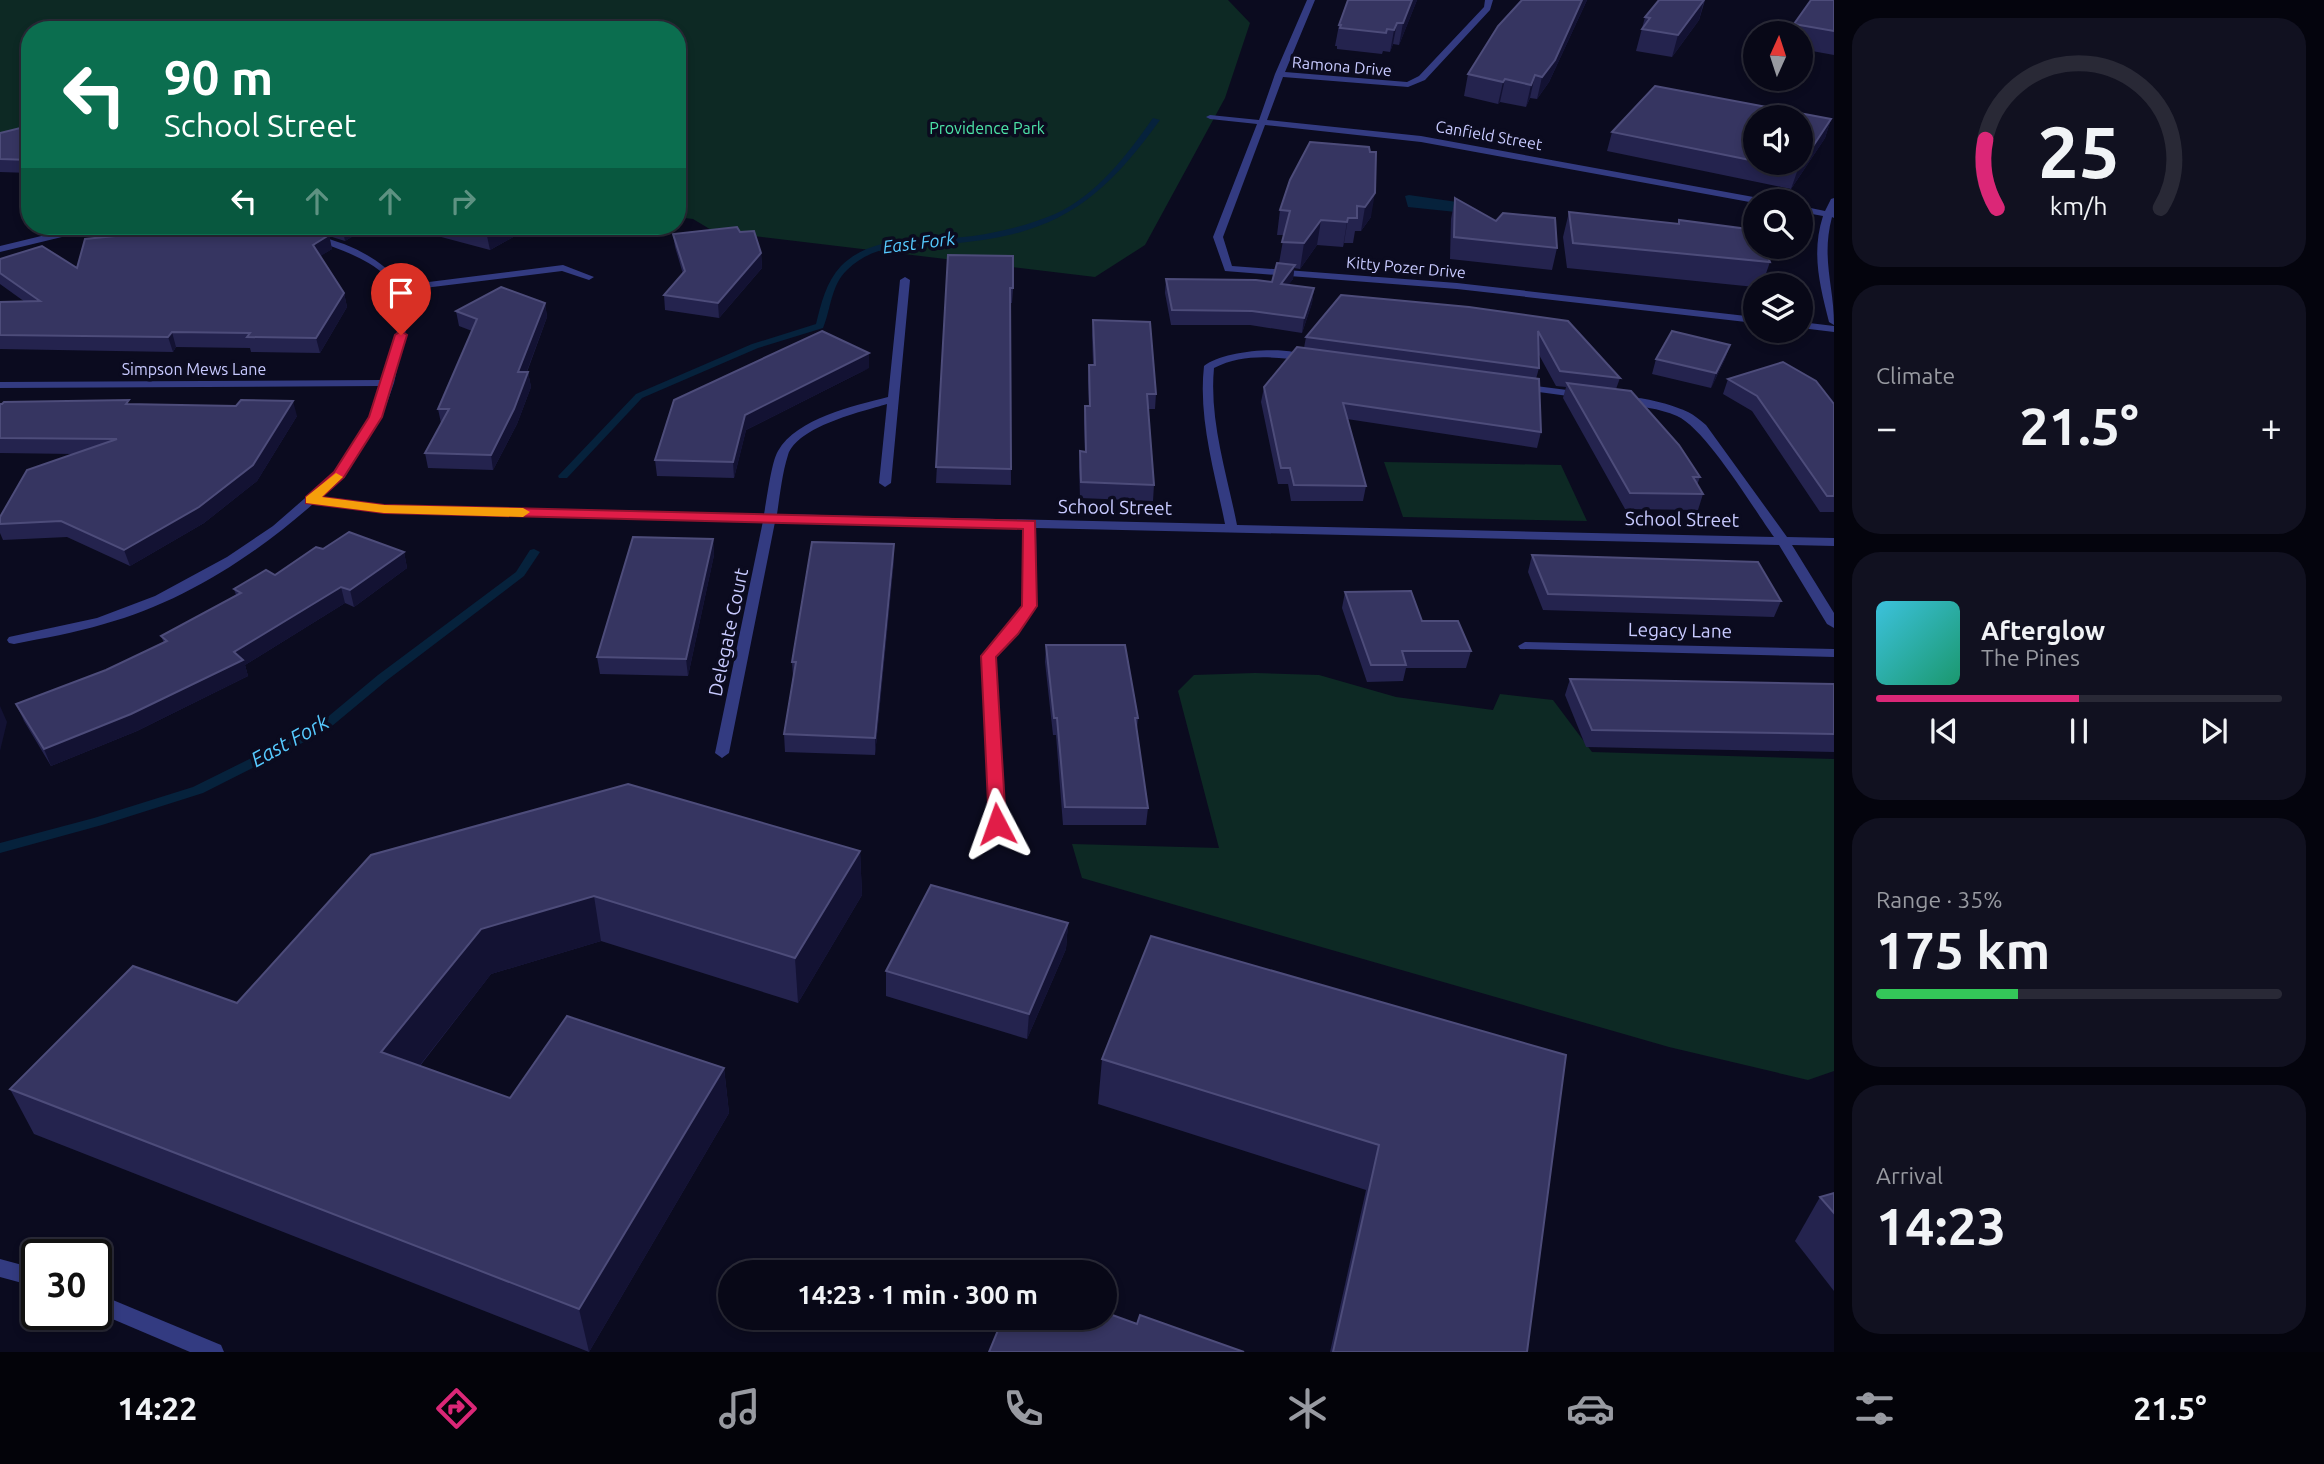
<!DOCTYPE html>
<meta charset="utf-8">
<style>
:root{--surface:#080817;--page:#111120;--text:#f1f3f6;--muted:#989aa1;--line:#292936;--accent:#db2777}
body{margin:0;font-family:Ubuntu,sans-serif;background:var(--page);color:var(--text);height:100vh;display:flex;flex-direction:column;font-size:26px;white-space:nowrap}
*{box-sizing:border-box;margin:0}
p{font-size:23px;color:var(--muted)}
.icon{flex:none;width:38px;height:38px;fill:none;stroke:currentColor;stroke-width:2;stroke-linecap:round;stroke-linejoin:round}
.map{position:relative;flex:1;overflow:hidden}
.drawer{display:flex;flex-direction:column;gap:18px;padding:18px;background:#04040d;width:490px}
.drawer>*{flex:none}
.banner{position:absolute;left:21px;top:21px;width:665px;height:214px;border-radius:28px;box-shadow:0 4px 10px #0003,0 0 0 2px var(--line);background:#0b6e4f;color:#fff;overflow:hidden}
.needle{width:46px;rotate:3deg}
.buttons{position:absolute;left:1743px;top:21px;display:grid;gap:14px}
.buttons a{display:grid;place-items:center;width:70px;height:70px;border-radius:50%;background:var(--surface);box-shadow:0 4px 10px #0003,0 0 0 2px var(--line);font-size:35px}
.speed{position:absolute;left:21px;top:1239px;display:flex;gap:14px;font-size:35px;font-weight:700;text-align:center}
.speed>*{display:grid;place-content:center;width:91px;height:91px;border-radius:50%;background:var(--surface);box-shadow:0 4px 10px #0003,0 0 0 2px var(--line);line-height:1}
.speed .limit{border:4px solid #111;border-radius:10px;background:#fff;color:#111}
.pin{position:absolute;display:grid;place-items:center;width:60px;height:60px;color:#fff;margin:-72px -30px;border-radius:50% 50% 50% 0;rotate:-45deg;box-shadow:0 0 7px #0007}
.pin .icon{rotate:45deg}
.me{position:absolute;width:77px;margin:-38px;rotate:356deg;stroke-linejoin:round;filter:drop-shadow(0 0 5px #0008)}
.turn{display:flex;align-items:center;gap:24px;height:147px;padding:0 28px;font-size:32px}
.turn .icon{width:91px;height:91px;stroke-width:2.5}
.turn b{display:block;font-size:49px;line-height:60px}
.lanes{display:flex;align-items:center;height:66px;padding:0 28px;background:#0003;justify-content:center;gap:35px;direction:ltr}
.lanes .off{opacity:.35}
.big{font-size:52px;font-weight:700;line-height:1.1}
.drawer .widget{flex:1;display:flex;flex-direction:column;justify-content:center;gap:10px;min-width:0;padding:0 24px;border-radius:28px;background:var(--page)}
.drawer .dial{align-items:center;gap:0}
.dial svg{height:182px;overflow:visible;fill:none;stroke:var(--line);stroke-width:7;stroke-linecap:round;text-anchor:middle}
.dial text{fill:var(--text);stroke:none}
.song{display:flex;align-items:center;gap:21px}
.cover{width:84px;height:84px;border-radius:10px;background:linear-gradient(135deg,hsl(190 70% 55%),hsl(160 70% 35%))}
.played{height:7px;border-radius:4px;background:linear-gradient(90deg,var(--accent) 50%,var(--line) 50%)}
.keys{display:flex;justify-content:space-around;direction:ltr}
.heat{display:flex;justify-content:space-between;align-items:center;font-size:38px;direction:ltr}
.charge{height:10px;border-radius:5px;background:linear-gradient(90deg,#34c759 35%,var(--line) 0)}
.trip{position:absolute;left:718px;top:1260px;width:399px;height:70px;border-radius:35px;background:var(--surface);box-shadow:0 4px 10px #0003,0 0 0 2px var(--line);font-weight:700;line-height:70px;text-align:center}
.dock{display:flex;height:112px;justify-content:space-around;align-items:center;background:#030309;color:var(--muted)}
.dock .icon{width:49px;height:49px}
.dock .selected{color:var(--accent)}
.dock b{font-size:32px;color:var(--text)}
main{display:flex;flex:1;min-height:0}
.map>svg:first-child{display:block}
</style>
<main>
<div class="map">
<svg width="1834" height="1352" viewBox="0 0 1834 1352">
<rect width="100%" height="100%" fill="#0b0b1f"/>
<g fill="#0d2924">
<path d="M0,0H1228L1250,23L1225,98L1145,245L1095,277L713,231L693,219L677,217V30H30V141H0Z"/>
<path d="M1384,462L1561,465L1587,521L1403,517Z"/>
<path d="M1255,673L1319,675L1396,697L1493,710L1500,694L1553,700L1592,752L1834,759V1071L1808,1080L1669,1047L1082,878L1072,844L1219,848L1178,691L1194,675Z"/>
</g>
<path fill="#06223c" d="M1409,195L1457,202L1456,212L1408,207L1405,196Z"/>
<g fill="none" stroke-linecap="round" stroke-linejoin="round">
<g fill="#06223c" fill-rule="evenodd">
<path d="M1153,118L1160,120C1103,199 1058,234 959,243C921,246 877,240 847,270C831,285 831,309 823,328L758,348L642,398L567,478H559L558,476L636,394L752,344L816,324C821,304 826,282 841,266C875,232 929,242 973,236C1001,232 1029,225 1055,214C1097,195 1127,155 1153,118Z"/>
<path d="M534,549L540,552L524,576L386,681L326,731L203,793L102,825L0,853V843L94,818L193,787L318,725L378,675L516,572L530,550Z"/>
</g>
<g fill="#333b81" fill-rule="evenodd">
<path d="M1307,0H1315L1285,72L1407,82L1419,76L1484,7L1485,0H1493L1490,10L1425,80L1408,87L1283,77L1267,120L1421,136L1759,198L1764,201H1755V203L1421,142L1265,125L1223,237L1232,266L1457,283L1755,317V323L1457,289L1225,271L1213,237L1257,124L1210,119L1206,117L1210,115L1259,120L1275,74Z"/>
<path d="M1834,198V218L1832,217C1821,259 1834,285 1834,325L1829,322C1820,286 1811,253 1823,216L1801,212V206L1825,211L1831,199Z"/>
<path d="M97,226H120L115,229L66,236L0,252V246L66,230Z"/>
<path d="M314,235C354,245 375,256 405,285L563,265L594,277L589,280L562,271L408,290L411,307L394,383L382,417L343,477L320,497L384,505L764,514C767,499 771,463 778,451C797,418 854,406 888,397L900,280L905,277L910,280L891,483L885,487L879,483L887,404C861,412 798,426 788,455C782,474 780,495 777,514L1225,524C1215,473 1198,419 1204,366C1223,350 1291,344 1311,358L1306,361C1274,357 1244,353 1214,368C1209,420 1227,474 1237,525L1774,537C1753,508 1706,429 1677,416C1659,408 1639,407 1620,402L1618,400C1630,392 1674,405 1688,412C1694,415 1700,420 1706,425L1787,537L1834,538V546L1792,545L1834,613V628L1827,624L1779,545L1036,528L1037,606L996,657L1005,824L1002,828H992L989,824L982,656L1023,606L1024,527L775,522L729,753L722,758L715,753L763,521L384,513L313,504C253,557 181,603 104,624C74,633 44,638 14,644L9,643L7,640L9,637L97,618L155,596L227,557L273,526L335,472L370,417L381,386L0,388V382L383,380C388,360 401,325 401,306C401,269 340,248 311,240L309,238Z"/>
<path d="M1801,322L1834,326V332L1801,328Z"/>
<path d="M1520,384L1583,392L1589,395L1583,398L1516,389V385Z"/>
<path d="M1525,642L1834,649V657L1520,649L1518,646Z"/>
<path d="M0,1259L37,1269V1287L0,1277Z"/>
<path d="M96,1293L221,1345L224,1352H190L96,1312Z"/>
</g>
</g>
<g fill="#24234e" fill-rule="evenodd">
<path d="M1348,0H1417L1399,45L1393,44L1390,52L1383,51L1382,54L1337,49V46H1335L1339,25Z"/>
<path d="M1522,0H1587L1549,82L1537,99L1530,98L1526,107L1500,102L1498,104L1464,96L1468,74Z"/>
<path d="M1659,0H1705L1699,20L1672,57L1636,51L1645,17Z"/>
<path d="M1834,0V55L1801,49V33H1791L1794,24Z"/>
<path d="M1655,86L1831,119L1825,138L1791,189L1607,151L1612,132ZM1755,117H1801V163H1755Z"/>
<path d="M0,133L30,138V173L0,172Z"/>
<path d="M1369,147L1371,217L1361,231H1355L1353,243H1344L1343,247L1317,245L1300,269L1294,268L1293,279L1288,285L1314,288L1312,303L1302,333L1250,325H1171L1165,293L1166,279L1272,282L1279,263L1284,235H1277L1280,210Z"/>
<path d="M1455,198L1496,221L1557,248L1552,270L1450,259L1451,219Z"/>
<path d="M1569,212L1678,224L1679,220L1770,262L1762,285H1755V287L1567,268L1563,237Z"/>
<path d="M308,226H370L345,241L329,236L332,249L320,256L344,293L347,307L320,353L251,352L250,348L176,347L173,352L0,349V302H25L0,284V259L77,268L309,231Z"/>
<path d="M400,226H533L490,250Z"/>
<path d="M740,232L761,253L762,268L719,318L665,310L664,295L683,274L675,247L673,234Z"/>
<path d="M948,255L1013,288L1012,303H1010L1011,485L936,483Z"/>
<path d="M545,303L547,317L527,372H528L531,387L517,424L493,470L428,468L425,453L441,423L438,409L472,331L459,326L456,311Z"/>
<path d="M1093,320L1156,394L1155,409H1148L1154,485L1153,501L1080,498L1079,467L1080,451L1085,452L1084,421L1085,406H1089L1088,380L1089,365H1093L1092,335Z"/>
<path d="M1568,321L1620,378L1616,389L1700,477L1697,485L1703,494L1698,510L1625,509L1563,398L1566,387L1556,386L1538,353L1539,368L1536,379L1541,432L1537,448L1347,419L1366,486L1363,501H1291L1288,484H1278L1261,402L1264,387L1304,348L1306,337Z"/>
<path d="M1730,345L1725,359L1711,388L1652,374L1656,359Z"/>
<path d="M869,368L746,430L734,478L657,476L655,460Z"/>
<path d="M1728,379L1834,404V512H1820L1752,411L1723,394Z"/>
<path d="M0,404H131L297,416L257,481L204,523L130,566L67,537L3,540L0,533V524L74,454L0,453Z"/>
<path d="M713,539L714,555L688,676L600,674L597,657Z"/>
<path d="M894,544V560L875,755L785,752L784,734L793,677L792,662Z"/>
<path d="M323,549L404,552L407,568L354,607L345,603L245,665L248,676L137,731L51,766L24,721L16,704L106,670L164,643L161,636L236,595L234,589L275,575Z"/>
<path d="M1532,555L1781,601L1774,617L1543,610L1528,572Z"/>
<path d="M1345,592L1422,621L1471,651L1466,668H1406L1403,681L1367,682L1342,608Z"/>
<path d="M1046,645L1138,718L1137,729L1148,808L1146,825H1063L1056,735H1053L1045,662Z"/>
<path d="M1570,679L1834,684V752L1586,747L1565,695Z"/>
<path d="M860,851L862,895L798,1003L601,941L491,974L420,1066L510,1098L724,1068L729,1113L589,1352L34,1134L10,1089L237,1003L371,855Z"/>
<path d="M1068,923L1066,949L1027,1039L886,996V971Z"/>
<path d="M1566,1055L1527,1352H1330L1366,1190L1098,1104L1102,1059Z"/>
<path d="M1834,1193V1291L1795,1241L1820,1197Z"/>
</g>
<g fill="#131233">
<path d="M1412,0H1417L1399,45L1403,23Z"/>
<path d="M1582,0H1587L1549,82L1537,99L1542,77Z"/>
<path d="M1704,0L1699,20L1672,57L1678,35Z"/>
<path d="M1397,23L1393,44L1390,52L1394,30Z"/>
<path d="M1535,75L1530,98L1526,107L1531,85Z"/>
<path d="M1505,79L1500,102L1498,104L1503,82Z"/>
<path d="M1831,119L1825,138L1791,189L1798,169Z"/>
<path d="M1375,193L1371,217L1361,231L1365,207Z"/>
<path d="M1348,218L1344,243L1343,247L1347,222Z"/>
<path d="M1321,220L1317,245L1300,269L1304,243Z"/>
<path d="M344,226H370L345,241L342,227Z"/>
<path d="M506,226H533L490,250L487,236Z"/>
<path d="M329,235L332,249L316,259L313,245Z"/>
<path d="M761,253L762,268L719,318L718,303Z"/>
<path d="M1295,265L1293,279L1279,298L1281,284Z"/>
<path d="M1314,288L1312,303L1302,333L1304,318Z"/>
<path d="M344,293L347,307L320,353L316,338Z"/>
<path d="M545,303L547,317L521,387L518,372Z"/>
<path d="M172,332L176,347L173,352L168,337Z"/>
<path d="M1730,345L1725,359L1711,388L1716,373Z"/>
<path d="M869,353V368L746,430L734,478L733,462L745,415Z"/>
<path d="M528,372L531,387L517,424L493,470L491,455Z"/>
<path d="M293,401L297,416L257,481L204,523L130,566L124,550Z"/>
<path d="M713,539L714,555L688,676L686,659Z"/>
<path d="M894,544V560L875,755V738Z"/>
<path d="M404,552L407,568L354,607L350,590Z"/>
<path d="M341,587L345,603L245,665L248,676L137,731L51,766L44,749L234,652Z"/>
<path d="M0,706L7,722L0,751Z"/>
<path d="M860,851L862,895L798,1003L795,958Z"/>
<path d="M594,896L601,941L491,974L395,1097L381,1052L481,929Z"/>
<path d="M1068,923L1066,949L1027,1039L1029,1014Z"/>
<path d="M724,1068L729,1113L589,1352L579,1309Z"/>
</g>
<g fill="#363561" stroke="#4d4c7a" stroke-width="2">
<path d="M1348,0H1412L1403,23H1397L1394,30L1387,29L1386,33L1340,28L1341,25H1339Z"/>
<path d="M1522,0H1582L1555,60L1542,77L1535,75L1531,85L1505,79L1503,82L1468,74L1498,26Z"/>
<path d="M1659,0H1704L1678,35L1642,29L1650,18L1645,17Z"/>
<path d="M1811,0H1834V31L1794,24Z"/>
<path d="M1655,86L1831,119L1798,169L1765,163H1801V117H1755V161L1612,132Z"/>
<path d="M20,128L30,138V160L0,159V133Z"/>
<path d="M1310,142L1369,147L1370,152H1376L1375,193L1365,207L1357,206V218H1348L1347,222L1321,220L1304,243L1282,242L1290,211L1280,210L1290,180Z"/>
<path d="M1455,198L1496,221L1503,213L1555,218L1557,248L1454,237Z"/>
<path d="M1569,212L1679,224V220L1755,230V247H1764L1770,262L1573,243Z"/>
<path d="M217,226H282L329,235L313,245L344,293L316,338L247,337L250,333L172,332L168,337L0,335V302L40,301L0,273V259L42,246L77,268L85,239Z"/>
<path d="M449,226H506L487,236Z"/>
<path d="M737,227L740,232L754,231L761,253L718,303L664,295L685,271L673,234Z"/>
<path d="M948,255L1013,256V288H1010L1011,469L936,467Z"/>
<path d="M1277,263L1295,265L1281,284L1314,288L1304,318L1252,311L1172,310L1166,279L1256,280L1272,282Z"/>
<path d="M501,287L545,303L518,372H528L514,409L491,455L425,453L449,409H438L477,319L456,311Z"/>
<path d="M1341,295L1469,307L1568,321L1620,378L1560,371L1538,331L1539,368L1306,337Z"/>
<path d="M1093,320L1150,322L1156,394H1147L1154,485L1081,482L1080,451L1086,452L1085,406H1090L1089,365H1095Z"/>
<path d="M822,331L869,353L745,415L733,462L655,460L674,400Z"/>
<path d="M1672,331L1730,345L1716,373L1656,359Z"/>
<path d="M1297,347L1539,379L1541,432L1343,403L1366,486L1294,485L1290,468H1281L1264,387Z"/>
<path d="M1783,362L1816,381L1834,404V496H1827L1757,396L1728,379Z"/>
<path d="M1567,383L1631,391L1679,445L1700,477H1693L1703,494L1630,493Z"/>
<path d="M129,400L126,404L236,406L241,400L293,401L253,465L199,507L124,550L61,521L0,524V517L27,470L117,439L0,438V404H2L4,402Z"/>
<path d="M349,532L404,552L350,590L341,587L234,652L243,660L131,714L44,749L16,704L106,670L167,641L161,636L241,593L234,589L266,570L275,575L316,547L323,549Z"/>
<path d="M633,537L713,539L686,659L597,657Z"/>
<path d="M812,542L894,544L875,738L784,734L796,662H792Z"/>
<path d="M1532,555L1758,562L1781,601L1548,594Z"/>
<path d="M1411,591L1422,621H1458L1471,651H1402L1406,665H1371L1345,592Z"/>
<path d="M1046,645H1125L1138,718H1135L1148,808L1065,807L1057,718H1054Z"/>
<path d="M1570,679L1834,684V734L1592,730Z"/>
<path d="M628,784L860,851L795,958L594,896L481,929L381,1052L510,1098L567,1016L724,1068L579,1309L10,1089L133,966L237,1003L371,855Z"/>
<path d="M931,885L1068,923L1029,1014L886,971Z"/>
<path d="M1151,936L1566,1055L1527,1352H1333L1379,1145L1102,1059Z"/>
<path d="M1834,1193V1213L1820,1197Z"/>
<path d="M1104,1312L1137,1324L1140,1315L1244,1352H989L1003,1318H1104Z"/>
</g>
<path fill="#e11d48" stroke="#92132f" stroke-width="2" d="M401,331L407,335L382,417L344,477L322,497L384,505L1035,521L1037,606L1018,634L996,657L1006,824L1004,828H991L989,824L981,656L1022,606L1023,529L384,513L306,503V497L334,472L369,417L395,335Z"/>
<path fill="#f59e0b" d="M336,473L343,477L322,497L384,505L523,508L530,512L523,517L384,513L306,503V497Z"/>
<g text-anchor="middle" stroke-width="7" stroke-linejoin="round" paint-order="stroke">
<g font-size="16" fill="#c8caff" stroke="#0b0b1f">
<text transform="translate(1342 66) rotate(5)" y="6">Ramona Drive</text>
<text transform="translate(1489 135) rotate(10)" y="6">Canfield Street</text>
<text transform="translate(1406 267) rotate(5)" y="6">Kitty Pozer Drive</text>
<text x="194" y="375">Simpson Mews Lane</text>
</g>
<g font-size="16" fill="#4ee6a9" stroke="#0b0b1f">
<text x="987" y="134">Providence Park</text>
</g>
<g font-size="18" font-style="italic" fill="#56caff" stroke="#0b0b1f">
<text transform="translate(919 243) rotate(-7)" y="6">East Fork</text>
</g>
<g font-size="19" fill="#c8caff" stroke="#0b0b1f">
<text transform="translate(1115 507) rotate(1)" y="7">School Street</text>
<text transform="translate(1682 519) rotate(1)" y="7">School Street</text>
<text transform="translate(1680 630) rotate(1)" y="7">Legacy Lane</text>
<text transform="translate(728 632) rotate(-78)" y="7">Delegate Court</text>
</g>
<g font-size="21" font-style="italic" fill="#56caff" stroke="#0b0b1f">
<text transform="translate(290 741) rotate(-29)" y="7">East Fork</text>
</g>
</g>
</svg>
<div class="buttons">
<a><svg class="needle" viewBox="-14 -14 28 28"><path d="M0-13l5 13h-10z" fill="#e53935"/><path d="M0 13l5-13h-10z" fill="#989aa1"/></svg></a>
<a><svg class="icon" aria-label="sound" viewBox="0 0 24 24"><path d="M4 9h4l5-4v14l-5-4H4zM17 9q2 3 0 6"/></svg></a>
<a><svg class="icon" aria-label="search" viewBox="0 0 24 24"><circle cx="10" cy="10" r="6"/><path d="M15 15l6 6"/></svg></a>
<a><svg class="icon" aria-label="layers" viewBox="0 0 24 24"><path d="M12 4l9 5-9 5-9-5zM3 14l9 5 9-5"/></svg></a>
</div>
<div class="speed"><div class="limit">30</div></div>
<div class="pin" style="left:401px;top:335px;background:#d93025"><svg class="icon" aria-label="arrive" viewBox="0 0 24 24"><path d="M6 21V4h12l-3 4 3 4H6"/></svg></div>
<svg class="me" style="left:997px;top:824px" viewBox="-20 -20 40 40"><path d="M0-17L14 15 0 8-14 15z" fill="#e11d48" stroke="#fff" stroke-width="4"/></svg>
<div class="trip">14:23 · 1 min · 300 m</div>
<div class="banner">
<div class="turn"><svg class="icon" aria-label="left" viewBox="0 0 24 24"><path d="M17 20v-9H6M10 6l-5 5 5 5"/></svg><div><b>90 m</b>School Street</div></div>
<div class="lanes"><svg class="icon" aria-label="left" viewBox="0 0 24 24"><path d="M17 20v-9H6M10 6l-5 5 5 5"/></svg><svg class="icon off" aria-label="ahead" viewBox="0 0 24 24"><path d="M12 20V5M6 11l6-6 6 6"/></svg><svg class="icon off" aria-label="ahead" viewBox="0 0 24 24"><path d="M12 20V5M6 11l6-6 6 6"/></svg><svg class="icon off" aria-label="right" viewBox="0 0 24 24"><path d="M7 20v-9h11M14 6l5 5-5 5"/></svg></div>
</div>
</div>
<section class="drawer">
<div class="widget dial"><svg viewBox="0 0 100 80">
<path d="M14 69A42 42 0 1 1 86 69"/>
<path d="M14 69A42 42 0 0 1 9 39" stroke="#db2777"/>
<text x="50" y="56" font-size="32" font-weight="700">25</text>
<text x="50" y="72" font-size="11">km/h</text>
</svg></div>
<div class="widget"><p>Climate</p>
<div class="heat"><a>−</a><b class="big">21.5°</b><a>+</a></div>
</div>
<div class="widget">
<div class="song"><i class="cover"></i><div><b>Afterglow</b><p>The Pines</p></div></div>
<div class="played"></div>
<div class="keys"><svg class="icon" aria-label="previous" viewBox="0 0 24 24"><path d="M18 5L8 12l10 7zM5 5v14"/></svg><svg class="icon" aria-label="pause" viewBox="0 0 24 24"><path d="M8 5v14M16 5v14"/></svg><svg class="icon" aria-label="next" viewBox="0 0 24 24"><path d="M6 5l10 7-10 7zM19 5v14"/></svg></div>
</div>
<div class="widget"><p>Range · 35%</p><b class="big">175 km</b><div class="charge"></div></div>
<div class="widget"><p>Arrival</p><b class="big">14:23</b></div>
</section>
</main>
<nav class="dock">
<b>14:22</b>
<svg class="icon selected" aria-label="directions" viewBox="0 0 24 24"><path d="M12 3l9 9-9 9-9-9zM9 14v-3h6M13 9l2 2-2 2"/></svg>
<svg class="icon" aria-label="music" viewBox="0 0 24 24"><path d="M9 18V5l10-2v13"/><circle cx="6" cy="18" r="3"/><circle cx="16" cy="16" r="3"/></svg>
<svg class="icon" aria-label="phone" viewBox="0 0 24 24"><path d="M5 4h4l2 5-3 2q2 4 5 5l2-3 5 2v4C11 20 4 13 5 4z"/></svg>
<svg class="icon" aria-label="climate" viewBox="0 0 24 24"><path d="M12 3v18M4 7l16 10M4 17L20 7"/></svg>
<svg class="icon" aria-label="car" viewBox="0 0 24 24"><path d="M5 17H2v-5l4-1 3-4h7l3 4 3 1v5h-3M9 17h6M6 11h13"/><circle cx="7" cy="17" r="2"/><circle cx="17" cy="17" r="2"/></svg>
<svg class="icon" aria-label="filters" viewBox="0 0 24 24"><path d="M4 7h16M4 17h16"/><circle cx="9" cy="7" r="2"/><circle cx="15" cy="17" r="2"/></svg>
<b>21.5°</b>
</nav>
